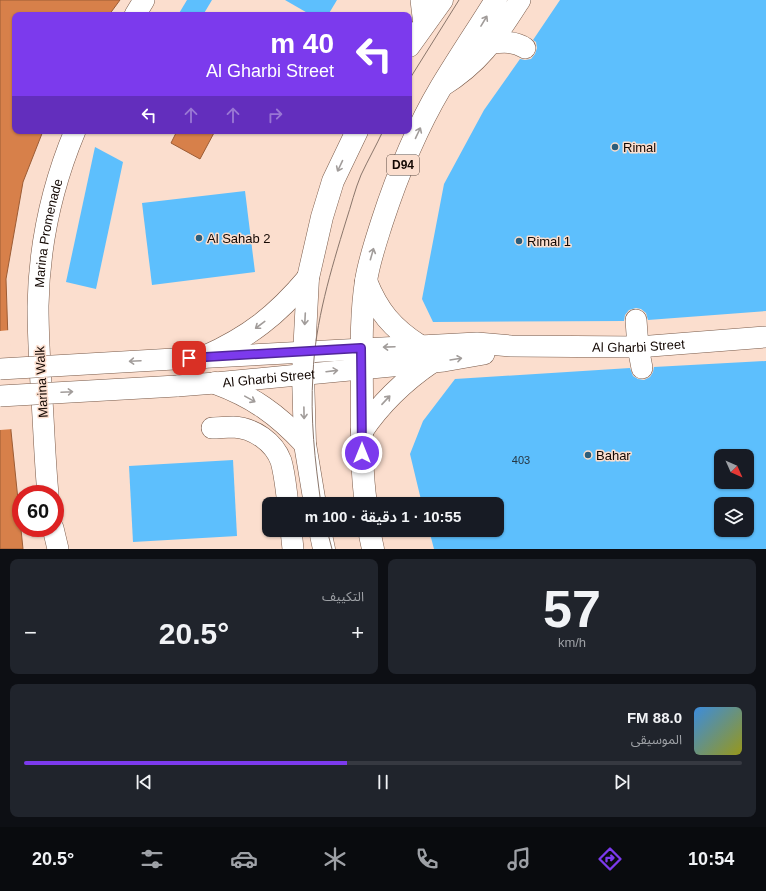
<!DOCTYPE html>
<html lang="ar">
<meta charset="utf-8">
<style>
:root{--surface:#171b24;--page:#20242c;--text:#f1f3f6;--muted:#9ea1a6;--line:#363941;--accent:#7c3aed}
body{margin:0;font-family:Helvetica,"Noto Sans Arabic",sans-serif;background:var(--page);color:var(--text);direction:rtl;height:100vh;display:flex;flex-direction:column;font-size:15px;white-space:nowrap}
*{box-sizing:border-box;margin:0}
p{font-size:13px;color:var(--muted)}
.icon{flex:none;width:22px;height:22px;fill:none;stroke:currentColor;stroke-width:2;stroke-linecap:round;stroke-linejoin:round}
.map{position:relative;height:549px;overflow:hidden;direction:ltr}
.details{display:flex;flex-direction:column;gap:10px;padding:10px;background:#0d0f14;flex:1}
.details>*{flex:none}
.hud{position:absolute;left:12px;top:12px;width:400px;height:122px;border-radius:8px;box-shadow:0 1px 3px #0004;direction:rtl;background:#7c3aed;color:#fff;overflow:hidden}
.needle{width:26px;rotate:135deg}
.buttons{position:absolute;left:714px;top:449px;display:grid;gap:8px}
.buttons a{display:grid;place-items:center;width:40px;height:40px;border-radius:8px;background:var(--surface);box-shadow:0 1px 3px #0004;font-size:20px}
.speed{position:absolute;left:12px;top:485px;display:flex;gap:8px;font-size:20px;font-weight:700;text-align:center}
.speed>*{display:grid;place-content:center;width:52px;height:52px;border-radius:50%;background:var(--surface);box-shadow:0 1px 3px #0004;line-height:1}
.speed .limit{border:6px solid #d22;background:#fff;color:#111}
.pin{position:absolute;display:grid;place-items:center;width:34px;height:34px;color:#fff;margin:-17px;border-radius:8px;box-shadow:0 2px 6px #0006}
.me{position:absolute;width:44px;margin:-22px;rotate:0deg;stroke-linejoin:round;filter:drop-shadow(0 0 3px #0008)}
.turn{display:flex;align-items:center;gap:14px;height:84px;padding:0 12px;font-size:18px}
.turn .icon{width:52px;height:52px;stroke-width:2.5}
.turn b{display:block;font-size:28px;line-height:34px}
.lanes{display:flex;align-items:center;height:38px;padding:0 12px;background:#0003;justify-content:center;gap:20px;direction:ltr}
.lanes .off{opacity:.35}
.big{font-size:30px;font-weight:600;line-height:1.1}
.details .widget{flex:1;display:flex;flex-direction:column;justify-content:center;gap:6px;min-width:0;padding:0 14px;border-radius:8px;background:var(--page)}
.details .dial{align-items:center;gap:0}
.dial b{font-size:52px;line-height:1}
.song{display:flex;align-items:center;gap:12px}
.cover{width:48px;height:48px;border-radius:6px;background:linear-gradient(135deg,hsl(210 70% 55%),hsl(60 70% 35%))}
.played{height:4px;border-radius:2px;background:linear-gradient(90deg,var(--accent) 45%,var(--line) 45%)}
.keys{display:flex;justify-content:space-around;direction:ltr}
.heat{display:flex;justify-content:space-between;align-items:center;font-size:22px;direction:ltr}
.details .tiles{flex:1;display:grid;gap:10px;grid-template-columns:1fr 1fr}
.widget:last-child{grid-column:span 2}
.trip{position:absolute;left:262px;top:497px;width:242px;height:40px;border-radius:8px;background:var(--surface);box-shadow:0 1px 3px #0004;font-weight:600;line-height:40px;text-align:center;direction:rtl}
.tab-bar{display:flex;height:64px;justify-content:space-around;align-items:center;background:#090b0e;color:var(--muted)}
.tab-bar .icon{width:28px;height:28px}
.tab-bar .selected{color:var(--accent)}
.tab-bar b{font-size:18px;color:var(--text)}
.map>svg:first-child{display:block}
</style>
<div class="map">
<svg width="766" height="549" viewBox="0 0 766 549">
<rect width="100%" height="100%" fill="#fbdece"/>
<g fill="#d7804a" stroke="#9c5c35">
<path d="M0,0H120L109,15H15V131H43L23,182L6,279L11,431L23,549H0Z"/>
<path d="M177,131H215L200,159L171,143Z"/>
</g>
<path fill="#fbdece" d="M10,330L13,429L0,430V331Z"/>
<g fill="#5dbffd" fill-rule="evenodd">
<path d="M187,0H212L203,15H178Z"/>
<path d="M285,0H337L328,15H311Z"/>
<path d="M560,0H766V311L648,320L646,313L641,309L636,308L629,310L625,315L624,321L433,322L422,299L444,184L484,110L520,59L525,60L531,59L535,54L537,48L536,42L533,40Z"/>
<path d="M95,147L123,162L96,289L66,282Z"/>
<path d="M245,191L255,272L152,285L142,203Z"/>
<path d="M766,361V549H434L429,530H497V504H422L410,454L423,421L455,379L630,368L633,376L638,379L644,380L650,377L653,372L654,367ZM721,456H747V482H721ZM721,504H747V530H721Z"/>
<path d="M233,460L237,536L133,542L129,466Z"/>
</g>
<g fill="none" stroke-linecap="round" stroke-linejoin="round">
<g stroke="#795a49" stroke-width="22">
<g id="minor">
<path d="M421,0L424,25"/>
<path d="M135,15L144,0"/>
<path d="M492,43C503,42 515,41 525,48"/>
<path d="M441,87C481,62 495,39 520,0"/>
<path d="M636,320L638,347L642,368"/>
<path id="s1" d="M174,359L477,343L511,346L638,347L766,337"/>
<path id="s2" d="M177,386L215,383L444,361L484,354"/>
<path d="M212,428C219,428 226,427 233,427C254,428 274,442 281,461C285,475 286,490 288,504"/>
<path id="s3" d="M48,494C45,463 44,431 42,400C40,369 38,337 38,306C39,247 52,186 75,131"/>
<path d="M53,528L58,549"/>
<path d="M291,530L293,549"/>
</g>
</g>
<g stroke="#795a49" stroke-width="23">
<g id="major">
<path d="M409,46L442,0"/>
<path d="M366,281C378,311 392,328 420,346"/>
<path d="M204,357C249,337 277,315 308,278"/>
<path d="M215,383C253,397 277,414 305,444"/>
<path d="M362,431C381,403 404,381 432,362"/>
<path d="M315,504L305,444L303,374L308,278L322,217L333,181L357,131"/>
<path d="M366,504C361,469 362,433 362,398C362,359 360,320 366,281C369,261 376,241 382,222C397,176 416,129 441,87C459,57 478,29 496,0"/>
<path d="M320,530L324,549"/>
<path d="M369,530L373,549"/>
</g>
</g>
<use href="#minor" stroke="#fff" stroke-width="21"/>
<use href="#major" stroke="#fff" stroke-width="22"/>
<g stroke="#8a766b" stroke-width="1">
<path d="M409,80L459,0"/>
<path d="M321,504C315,461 310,418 313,374C315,322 331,270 346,221C351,206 355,189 361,175C368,160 376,146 383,131"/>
<path d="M327,530L332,549"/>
</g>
<g stroke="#795a49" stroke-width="22" stroke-linecap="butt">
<g id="minor-bridge">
<path d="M0,369L174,359"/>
<path d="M0,396L177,386"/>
</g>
</g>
<use href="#minor-bridge" stroke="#fff" stroke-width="21"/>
</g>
<defs><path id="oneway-shaft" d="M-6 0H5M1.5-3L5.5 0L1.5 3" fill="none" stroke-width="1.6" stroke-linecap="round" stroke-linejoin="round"/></defs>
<g stroke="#a19c9a">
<use href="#oneway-shaft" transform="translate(484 21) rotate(-59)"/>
<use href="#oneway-shaft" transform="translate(418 133) rotate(-65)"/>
<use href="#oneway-shaft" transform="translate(340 166) rotate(115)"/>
<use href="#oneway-shaft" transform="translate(372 254) rotate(-74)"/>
<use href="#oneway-shaft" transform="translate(305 319) rotate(93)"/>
<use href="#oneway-shaft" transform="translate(260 325) rotate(143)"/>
<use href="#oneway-shaft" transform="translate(389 347) rotate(178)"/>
<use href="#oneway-shaft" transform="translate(456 359) rotate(-9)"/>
<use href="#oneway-shaft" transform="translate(135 361) rotate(177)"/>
<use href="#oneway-shaft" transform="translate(332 371) rotate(-7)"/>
<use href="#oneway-shaft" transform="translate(67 392) rotate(-3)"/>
<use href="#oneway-shaft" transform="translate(250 399) rotate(29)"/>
<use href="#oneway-shaft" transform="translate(386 400) rotate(-47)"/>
<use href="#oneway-shaft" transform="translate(304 413) rotate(89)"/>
</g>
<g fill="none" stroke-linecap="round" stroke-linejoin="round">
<g stroke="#51269a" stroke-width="10">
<path id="route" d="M189,358L361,348L362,453"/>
</g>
<use href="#route" stroke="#7c3aed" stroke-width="7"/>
</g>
<g fill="#2c5c7a" stroke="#fbdece" stroke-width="1.5">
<circle cx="615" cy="147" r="4"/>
<circle cx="199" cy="238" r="4"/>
<circle cx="519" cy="241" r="4"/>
<circle cx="588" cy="455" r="4"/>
</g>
<g text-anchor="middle" stroke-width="3" stroke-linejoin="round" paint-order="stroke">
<g font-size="11" fill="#263642">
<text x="521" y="464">403</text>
</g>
<rect fill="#fbdece" stroke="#594840" stroke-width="1" x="387" y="155" width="32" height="20" rx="3"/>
<g font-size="12" font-weight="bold" fill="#130803">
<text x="403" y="169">D94</text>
</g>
<g font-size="13" fill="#130803" stroke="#fbdece" text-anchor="start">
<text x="623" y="152">Rimal</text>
<text x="207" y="243">Al Sahab 2</text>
<text x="527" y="246">Rimal 1</text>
<text x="596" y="460">Bahar</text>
</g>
<g font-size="13" fill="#130803" stroke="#fbdece">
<text dy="5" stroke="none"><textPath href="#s3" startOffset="262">Marina Promenade</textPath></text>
<text dy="5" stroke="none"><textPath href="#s1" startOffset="465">Al Gharbi Street</textPath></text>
<text dy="5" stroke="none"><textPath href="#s2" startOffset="92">Al Gharbi Street</textPath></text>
<text transform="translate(41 382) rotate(-93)" y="5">Marina Walk</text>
</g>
</g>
</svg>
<div class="buttons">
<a><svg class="needle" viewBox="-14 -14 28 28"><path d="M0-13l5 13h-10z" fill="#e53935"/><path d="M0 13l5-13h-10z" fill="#9ea1a6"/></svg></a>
<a><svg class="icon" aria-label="layers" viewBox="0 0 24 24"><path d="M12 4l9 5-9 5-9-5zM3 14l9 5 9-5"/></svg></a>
</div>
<div class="speed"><div class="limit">60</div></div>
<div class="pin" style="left:189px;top:358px;background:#d93025"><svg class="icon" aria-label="arrive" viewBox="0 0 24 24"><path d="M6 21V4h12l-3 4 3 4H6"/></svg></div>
<svg class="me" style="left:362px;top:453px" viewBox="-20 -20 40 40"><circle r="17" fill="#7c3aed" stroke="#fff" stroke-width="3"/><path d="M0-11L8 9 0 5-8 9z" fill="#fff"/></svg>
<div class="trip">10:55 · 1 دقيقة · 100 m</div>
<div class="hud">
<div class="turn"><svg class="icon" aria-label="left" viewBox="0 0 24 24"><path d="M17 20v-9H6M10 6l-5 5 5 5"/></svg><div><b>40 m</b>Al Gharbi Street</div></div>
<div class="lanes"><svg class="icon" aria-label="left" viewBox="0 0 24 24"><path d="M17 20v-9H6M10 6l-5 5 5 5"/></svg><svg class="icon off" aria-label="ahead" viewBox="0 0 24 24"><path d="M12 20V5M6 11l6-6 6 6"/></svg><svg class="icon off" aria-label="ahead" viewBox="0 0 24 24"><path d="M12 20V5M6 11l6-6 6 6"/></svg><svg class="icon off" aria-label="right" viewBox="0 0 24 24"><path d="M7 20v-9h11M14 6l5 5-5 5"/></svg></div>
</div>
</div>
<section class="details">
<div class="tiles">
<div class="widget dial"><b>57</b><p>km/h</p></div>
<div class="widget"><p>التكييف</p>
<div class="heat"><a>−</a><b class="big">20.5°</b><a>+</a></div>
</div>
<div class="widget">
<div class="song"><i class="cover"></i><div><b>88.0 FM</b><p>الموسيقى</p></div></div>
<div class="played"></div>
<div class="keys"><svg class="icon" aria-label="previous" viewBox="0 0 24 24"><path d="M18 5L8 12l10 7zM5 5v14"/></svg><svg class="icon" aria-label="pause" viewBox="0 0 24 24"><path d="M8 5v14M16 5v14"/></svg><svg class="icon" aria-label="next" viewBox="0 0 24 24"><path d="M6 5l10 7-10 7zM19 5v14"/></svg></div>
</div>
</div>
</section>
<nav class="tab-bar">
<b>10:54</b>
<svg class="icon selected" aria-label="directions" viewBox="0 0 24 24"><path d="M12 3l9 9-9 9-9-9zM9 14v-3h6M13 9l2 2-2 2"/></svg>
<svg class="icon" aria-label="music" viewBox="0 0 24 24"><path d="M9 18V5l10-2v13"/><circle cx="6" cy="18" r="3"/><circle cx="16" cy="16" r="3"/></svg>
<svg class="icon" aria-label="phone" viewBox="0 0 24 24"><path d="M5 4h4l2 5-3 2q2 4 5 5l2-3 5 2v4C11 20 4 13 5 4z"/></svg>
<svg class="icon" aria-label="climate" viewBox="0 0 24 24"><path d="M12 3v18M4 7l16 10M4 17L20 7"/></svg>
<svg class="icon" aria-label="car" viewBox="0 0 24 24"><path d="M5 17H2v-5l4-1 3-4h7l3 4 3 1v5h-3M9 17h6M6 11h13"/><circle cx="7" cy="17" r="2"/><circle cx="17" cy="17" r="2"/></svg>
<svg class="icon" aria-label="filters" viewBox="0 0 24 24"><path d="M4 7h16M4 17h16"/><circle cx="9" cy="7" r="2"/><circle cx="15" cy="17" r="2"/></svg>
<b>20.5°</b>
</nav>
